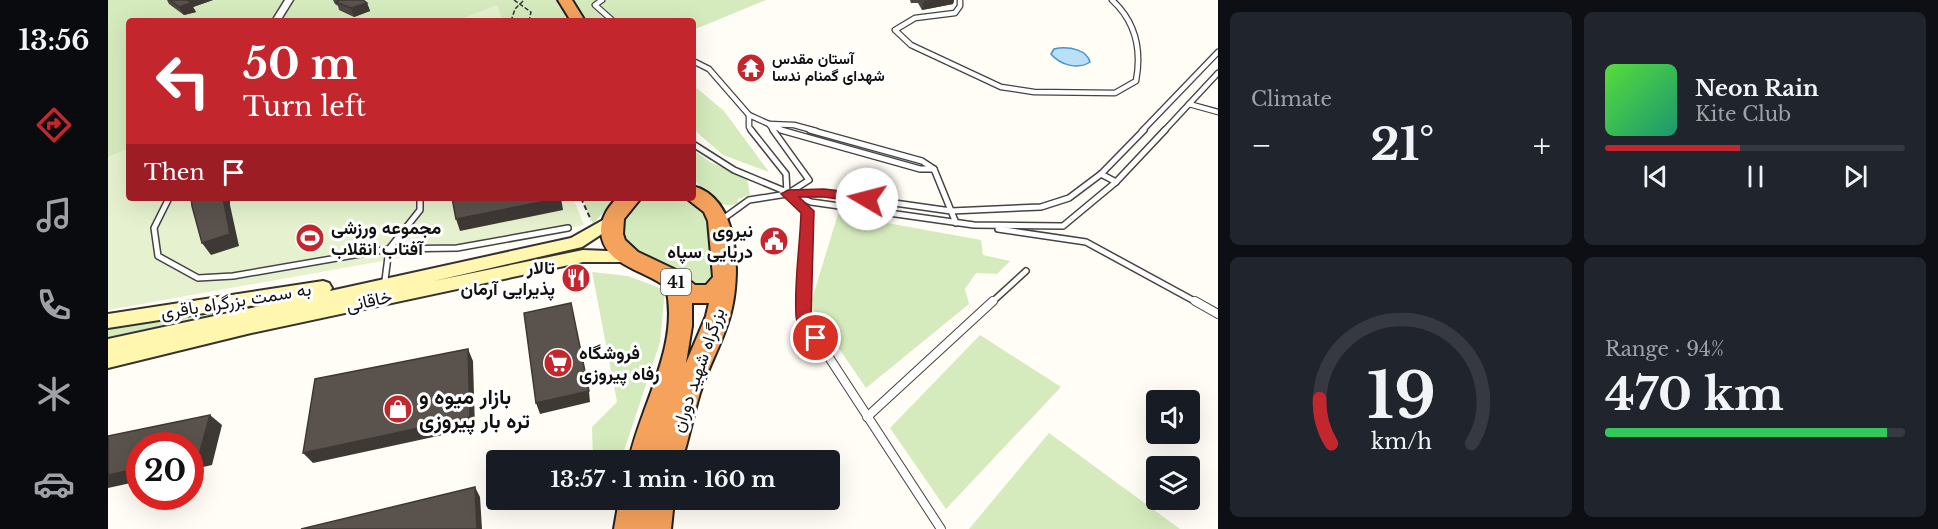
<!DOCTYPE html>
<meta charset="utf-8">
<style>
:root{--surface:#171b24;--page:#20242c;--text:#f1f3f6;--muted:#9ea1a6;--line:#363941;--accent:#c4262e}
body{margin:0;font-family:"Libre Baskerville",Vazirmatn,serif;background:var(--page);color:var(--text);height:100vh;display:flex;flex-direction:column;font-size:22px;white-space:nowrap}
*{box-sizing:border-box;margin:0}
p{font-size:20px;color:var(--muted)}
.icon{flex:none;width:33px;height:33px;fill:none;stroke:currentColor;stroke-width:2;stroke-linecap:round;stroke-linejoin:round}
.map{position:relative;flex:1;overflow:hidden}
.panel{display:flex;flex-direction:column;gap:12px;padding:12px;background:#0d0f14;width:720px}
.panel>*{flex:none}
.banner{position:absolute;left:18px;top:18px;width:570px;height:183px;border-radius:6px;box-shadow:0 6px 24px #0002;background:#c4262e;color:#fff;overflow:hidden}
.tools{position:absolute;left:1038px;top:390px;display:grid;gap:12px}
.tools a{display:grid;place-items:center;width:54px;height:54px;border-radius:6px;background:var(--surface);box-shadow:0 6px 24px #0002;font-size:30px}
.speed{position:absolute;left:18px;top:432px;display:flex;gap:12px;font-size:30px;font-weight:700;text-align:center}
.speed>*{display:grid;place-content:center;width:78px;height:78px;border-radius:50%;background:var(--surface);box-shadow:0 6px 24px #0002;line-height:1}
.speed .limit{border:9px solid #d22;background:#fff;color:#111}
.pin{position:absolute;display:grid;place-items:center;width:51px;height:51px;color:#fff;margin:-26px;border:3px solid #fff;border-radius:50%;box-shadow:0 2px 6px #0007}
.me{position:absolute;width:66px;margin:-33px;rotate:278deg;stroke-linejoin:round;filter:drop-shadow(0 0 4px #0008)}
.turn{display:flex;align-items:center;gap:21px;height:126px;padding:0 18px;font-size:27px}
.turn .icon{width:78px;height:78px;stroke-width:2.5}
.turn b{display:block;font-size:42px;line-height:51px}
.then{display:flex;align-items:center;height:57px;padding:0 18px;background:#0003;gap:12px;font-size:22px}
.big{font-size:45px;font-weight:800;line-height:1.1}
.panel .tile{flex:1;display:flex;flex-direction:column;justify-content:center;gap:9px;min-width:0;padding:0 21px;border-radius:9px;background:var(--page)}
.panel .dial{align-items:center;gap:0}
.dial svg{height:156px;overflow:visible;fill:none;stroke:var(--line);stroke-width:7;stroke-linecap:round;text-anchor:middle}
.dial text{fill:var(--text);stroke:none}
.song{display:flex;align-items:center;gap:18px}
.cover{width:72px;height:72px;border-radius:9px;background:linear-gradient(135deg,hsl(110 70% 55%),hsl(160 70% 35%))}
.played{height:6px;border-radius:3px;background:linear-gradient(90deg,var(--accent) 45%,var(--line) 45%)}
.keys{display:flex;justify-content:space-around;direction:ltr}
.heat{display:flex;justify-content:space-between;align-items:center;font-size:33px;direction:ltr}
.charge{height:9px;border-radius:4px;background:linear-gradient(90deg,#34c759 94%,var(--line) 0)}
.panel .tiles{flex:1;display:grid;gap:12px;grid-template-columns:repeat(2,1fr)}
.trip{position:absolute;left:378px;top:450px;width:354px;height:60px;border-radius:6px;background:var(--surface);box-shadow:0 6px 24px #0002;font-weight:800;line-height:60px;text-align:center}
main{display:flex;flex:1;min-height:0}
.tab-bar{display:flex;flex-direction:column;width:108px;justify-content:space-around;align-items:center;background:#090b0e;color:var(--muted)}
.tab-bar .icon{width:42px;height:42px}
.tab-bar .current{color:var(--accent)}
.tab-bar b{font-size:27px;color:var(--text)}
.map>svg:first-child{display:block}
</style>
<main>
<nav class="tab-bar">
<b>13:56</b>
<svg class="icon current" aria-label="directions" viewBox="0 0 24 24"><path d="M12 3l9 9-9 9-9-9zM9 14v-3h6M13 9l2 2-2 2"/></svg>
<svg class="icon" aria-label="music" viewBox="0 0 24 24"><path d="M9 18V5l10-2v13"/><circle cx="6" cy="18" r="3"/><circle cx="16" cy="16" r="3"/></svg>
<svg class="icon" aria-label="phone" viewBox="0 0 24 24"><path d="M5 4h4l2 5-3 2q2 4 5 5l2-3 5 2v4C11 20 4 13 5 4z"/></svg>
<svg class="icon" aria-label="climate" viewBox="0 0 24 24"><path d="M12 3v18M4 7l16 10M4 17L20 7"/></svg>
<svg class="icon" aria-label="car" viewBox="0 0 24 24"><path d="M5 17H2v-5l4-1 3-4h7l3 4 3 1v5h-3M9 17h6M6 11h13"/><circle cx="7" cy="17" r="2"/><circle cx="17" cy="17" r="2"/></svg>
</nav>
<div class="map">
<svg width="1110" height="529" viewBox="0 0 1110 529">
<rect width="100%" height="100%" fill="#fffdf5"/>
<g fill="#d5ebbd">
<path d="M0,0H658L585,30V21H21V198L0,266Z"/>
<path d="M585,85L616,111L661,172L615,155L585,129Z"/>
<path d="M585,150L602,162L639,178L642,195L630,199L629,204C608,210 597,192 585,178Z"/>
<path d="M474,198H508L485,224Z"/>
<path d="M538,198C566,198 579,194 601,213L608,273L597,290L528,253L514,242L512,220L526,204Z"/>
<path d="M730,214L873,240L875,255L902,261L889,274L868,273L857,289L861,304L758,388L702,306Z"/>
<path d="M484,272L520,276L557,290L552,342L513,460H485L484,427L509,402Z"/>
<path d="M239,288L0,339V328Z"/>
<path d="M872,335L953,387L838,509L782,428Z"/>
<path d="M941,433L1072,529H861Z"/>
</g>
<g fill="#e6f2cf">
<path d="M389,5L395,21H347Z"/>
<path d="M21,148V198H465L476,225L0,310V157Z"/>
</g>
<path fill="#b9e0f7" stroke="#3f96cf" stroke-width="1.5" d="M951,48C963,47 979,50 982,62C970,70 952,65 943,54L946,49Z"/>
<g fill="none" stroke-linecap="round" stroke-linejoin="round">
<g stroke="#444" stroke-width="7">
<g id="lane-far2">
<path d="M494,0L487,5L505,21"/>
<path d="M852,0V6L847,13L807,18L787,30L803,45L893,87L926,92L1007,93L1028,81C1034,49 1028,22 1004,0"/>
<path d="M585,61L601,69L641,115"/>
<path d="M1081,104L1110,112"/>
<path d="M644,131L641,127V115L661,124L666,131"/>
<path d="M676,131L661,124L686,125L708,131"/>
<path d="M1034,131L1110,52"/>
<path d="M1056,131L1110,73"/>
</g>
</g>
<g stroke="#444" stroke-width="8">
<g id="lane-far1">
<path d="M643,130L678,174L679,194"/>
<path d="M665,130L701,180L679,194"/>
<path d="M673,130L812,169H826L814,161L702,130"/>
<path d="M585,144L626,170L703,202L866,225L955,226L1008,182L1057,130"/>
<path d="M826,169L848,223"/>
<path d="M993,174L1008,182"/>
<path d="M679,194L700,211L697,303"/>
<path d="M61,198L46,228L50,256L90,278L125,276L281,249L349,248L460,228"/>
<path d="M612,221L641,200L679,194L716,193L843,211L933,207L961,198L993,174L1036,130"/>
<path d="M890,229L978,242L1090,303"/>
<path d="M277,280L281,249L312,210V198"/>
<path d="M883,303L918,271"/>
</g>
</g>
<g stroke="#444" stroke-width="10">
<g id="lane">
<path d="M697,301L696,319L833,529"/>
<path d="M1087,301L1110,314"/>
<path d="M759,417L885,301"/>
</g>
</g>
<g stroke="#444" stroke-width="3">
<path id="street" d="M177,0H185L172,21H164Z"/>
</g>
<g stroke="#333" stroke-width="4">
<path id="secondary" d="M504,215L509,216L512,220L509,224L474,247L326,281L475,250L523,252L529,254L531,258L529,262H475L139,334L0,368V339L180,300L0,328V314L215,281L221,283L224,288L222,291L463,238Z"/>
</g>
<g stroke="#222" stroke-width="4">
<g id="highway">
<path d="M450,0H464L477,21H463Z"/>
<path d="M585,186C633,199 633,277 622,316C615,342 600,367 592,393C585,416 581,438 574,460H521C533,404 572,346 558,287C537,270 494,265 493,231C493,218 500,207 509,198H533L516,219L515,234L517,240L530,252L568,270L587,285H598L605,277L600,221L596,212L578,198H585ZM584,303H601L598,316L578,363L584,326Z"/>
<path d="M511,500H566L563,529H506Z"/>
</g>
</g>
<g stroke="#333" stroke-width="1.5" stroke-dasharray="4.5 2" stroke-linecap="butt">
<path d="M406,0L423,12L421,21"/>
<path d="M403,21L407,9L416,0"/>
</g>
<path stroke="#333" stroke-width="2" stroke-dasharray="5 3" stroke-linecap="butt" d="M473,198L483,220"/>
<use href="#lane-far2" stroke="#fff" stroke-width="4.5"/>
<use href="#lane-far1" stroke="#fff" stroke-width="5"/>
<use href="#lane" stroke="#fff" stroke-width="8"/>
<use href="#street" fill="#fff" fill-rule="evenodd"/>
<use href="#secondary" fill="#fff6b0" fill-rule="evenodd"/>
<use href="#highway" fill="#f5a25d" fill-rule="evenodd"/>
</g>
<g fill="#4d4742">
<path d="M59,0H105L85,7L88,12L76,15L61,4Z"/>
<path d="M225,0H255L259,3L262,11L246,17L231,10L230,6L227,4Z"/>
<path d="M802,0H846L845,4L814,10L810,3H803Z"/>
</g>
<g fill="#3f3936">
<path d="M79,0H105L85,7L88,12L76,15L71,7Z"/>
<path d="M824,0H846L845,4L814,10L816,1Z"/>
<path d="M259,3L262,11L246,17L243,8Z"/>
<path d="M115,198H122V205L131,246L103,255L94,243Z"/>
<path d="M453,198L455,210L352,231L348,219Z"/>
<path d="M360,349L365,361L367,428L205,463L195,453Z"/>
<path d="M481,391L482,402L432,414L428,403Z"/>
<path d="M102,415L114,425L104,465L82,470V457Z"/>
<path d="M32,468V481L0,488V475Z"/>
<path d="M367,487L372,497L374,529H369Z"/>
</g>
<g fill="#5a524d" stroke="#3f3936" stroke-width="1.5">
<path d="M62,0H79L83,3L71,7Z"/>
<path d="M230,0H255L259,3L243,8L228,2L231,0Z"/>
<path d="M83,198H115L122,234L94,243L84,206Z"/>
<path d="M344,198H453L348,219Z"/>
<path d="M463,303L481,391L428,403L416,313Z"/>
<path d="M360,349L362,417L195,453L207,379Z"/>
<path d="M102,415L91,455L82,457V446H32V468L0,475V436Z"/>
<path d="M367,487L369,529H193Z"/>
</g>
<path fill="#c4262e" stroke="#7f191e" stroke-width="1.5" d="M716,189L759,194L765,199L759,203L716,197H691L706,211L703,318L716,338L714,343C702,347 689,327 688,316C686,282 692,246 693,213L673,194L680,190Z"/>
<defs>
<g id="temple-disc" transform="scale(1.5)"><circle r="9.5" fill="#c4262e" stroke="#fff"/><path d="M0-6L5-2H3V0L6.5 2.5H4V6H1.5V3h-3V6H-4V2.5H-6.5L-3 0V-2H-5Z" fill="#fff"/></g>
<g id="stadium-disc" transform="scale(1.5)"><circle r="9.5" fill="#c4262e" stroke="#fff"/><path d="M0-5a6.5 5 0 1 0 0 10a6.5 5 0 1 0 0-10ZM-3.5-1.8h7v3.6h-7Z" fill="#fff"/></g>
<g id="civic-disc" transform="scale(1.5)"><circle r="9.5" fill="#c4262e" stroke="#fff"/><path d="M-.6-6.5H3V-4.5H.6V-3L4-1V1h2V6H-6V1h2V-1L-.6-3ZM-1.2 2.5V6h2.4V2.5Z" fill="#fff"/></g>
<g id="restaurant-disc" transform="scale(1.5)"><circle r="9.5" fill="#c4262e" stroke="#fff"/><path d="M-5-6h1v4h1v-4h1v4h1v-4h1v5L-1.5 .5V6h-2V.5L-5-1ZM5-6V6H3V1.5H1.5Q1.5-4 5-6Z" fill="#fff"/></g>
<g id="supermarket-disc" transform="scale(1.5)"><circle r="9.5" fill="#c4262e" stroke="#fff"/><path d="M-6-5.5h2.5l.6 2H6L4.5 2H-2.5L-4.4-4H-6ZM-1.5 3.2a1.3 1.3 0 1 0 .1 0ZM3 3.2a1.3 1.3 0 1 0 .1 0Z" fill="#fff"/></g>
<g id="shop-disc" transform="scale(1.5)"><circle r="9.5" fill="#c4262e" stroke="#fff"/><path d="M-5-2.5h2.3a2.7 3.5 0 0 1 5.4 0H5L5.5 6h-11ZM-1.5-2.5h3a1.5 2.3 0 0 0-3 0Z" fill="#fff"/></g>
</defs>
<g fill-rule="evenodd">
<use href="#temple-disc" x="643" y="68"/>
<use href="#stadium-disc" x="202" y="238"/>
<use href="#civic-disc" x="666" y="241"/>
<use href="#restaurant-disc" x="468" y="278"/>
<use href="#supermarket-disc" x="450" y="363"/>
<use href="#shop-disc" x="290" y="409"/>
</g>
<g text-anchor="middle" stroke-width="6" stroke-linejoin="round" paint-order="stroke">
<g font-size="15" font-weight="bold" fill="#111" stroke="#fff" text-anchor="start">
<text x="664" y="64">آستان مقدس<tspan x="664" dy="17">شهدای گمنام ندسا</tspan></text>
</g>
<rect fill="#fff" stroke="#585858" stroke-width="1.5" x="553" y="269" width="30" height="26" rx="4.5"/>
<g font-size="16" font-weight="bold" fill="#111">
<text x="568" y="288">41</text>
</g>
<g font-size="18" font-weight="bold" fill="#111" stroke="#fff" text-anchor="start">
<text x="223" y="234">مجموعه ورزشی<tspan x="223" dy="21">آفتاب انقلاب</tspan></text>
<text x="645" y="237" text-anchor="end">نیروی<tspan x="645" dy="21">دریایی سپاه</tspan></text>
<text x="447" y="274" text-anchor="end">تالار<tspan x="447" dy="21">پذیرایی آرمان</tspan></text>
<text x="471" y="359">فروشگاه<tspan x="471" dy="21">رفاه پیروزی</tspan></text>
</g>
<g font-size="18" fill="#111" stroke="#fff">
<text transform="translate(128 301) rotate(-9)" y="6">به سمت بزرگراه باقری</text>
<text transform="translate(261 301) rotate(-12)" y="6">خاقانی</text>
<text transform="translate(590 370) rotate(-71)" y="6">بزرگراه شهید دوران</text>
</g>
<g font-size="21" font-weight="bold" fill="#111" stroke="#fff" text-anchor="start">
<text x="311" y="404">بازار میوه و<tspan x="311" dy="24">تره بار پیروزی</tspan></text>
</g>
</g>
</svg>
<div class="tools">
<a><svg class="icon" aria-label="sound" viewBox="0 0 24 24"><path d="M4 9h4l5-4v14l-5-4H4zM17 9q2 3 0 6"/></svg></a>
<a><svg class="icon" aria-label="layers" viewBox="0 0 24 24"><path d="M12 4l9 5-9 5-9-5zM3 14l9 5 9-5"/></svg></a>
</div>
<div class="speed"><div class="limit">20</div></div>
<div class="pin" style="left:708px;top:338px;background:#d93025"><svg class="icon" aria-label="arrive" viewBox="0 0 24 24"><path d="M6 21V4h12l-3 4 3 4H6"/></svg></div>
<svg class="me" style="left:759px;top:199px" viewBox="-20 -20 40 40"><circle r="19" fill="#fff"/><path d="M0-13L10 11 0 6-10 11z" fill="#c4262e"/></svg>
<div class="trip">13:57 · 1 min · 160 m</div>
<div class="banner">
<div class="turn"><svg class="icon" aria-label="left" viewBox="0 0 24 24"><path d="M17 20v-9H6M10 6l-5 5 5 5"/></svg><div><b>50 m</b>Turn left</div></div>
<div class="then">Then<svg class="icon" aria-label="arrive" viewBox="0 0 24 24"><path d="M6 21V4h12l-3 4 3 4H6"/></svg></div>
</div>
</div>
<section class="panel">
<div class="tiles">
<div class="tile"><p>Climate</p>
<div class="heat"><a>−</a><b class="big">21°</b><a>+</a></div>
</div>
<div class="tile">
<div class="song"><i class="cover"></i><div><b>Neon Rain</b><p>Kite Club</p></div></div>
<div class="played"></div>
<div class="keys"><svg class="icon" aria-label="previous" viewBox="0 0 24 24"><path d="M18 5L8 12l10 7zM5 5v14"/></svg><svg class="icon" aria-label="pause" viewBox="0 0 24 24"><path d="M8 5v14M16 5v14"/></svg><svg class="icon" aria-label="next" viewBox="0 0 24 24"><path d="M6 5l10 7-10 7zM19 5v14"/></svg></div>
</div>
<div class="tile dial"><svg viewBox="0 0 100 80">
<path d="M14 69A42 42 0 1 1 86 69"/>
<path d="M14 69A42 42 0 0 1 8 46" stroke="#c4262e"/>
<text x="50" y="56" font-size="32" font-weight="700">19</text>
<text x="50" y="72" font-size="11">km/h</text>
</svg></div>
<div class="tile"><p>Range · 94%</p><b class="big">470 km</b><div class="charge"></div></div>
</div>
</section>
</main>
